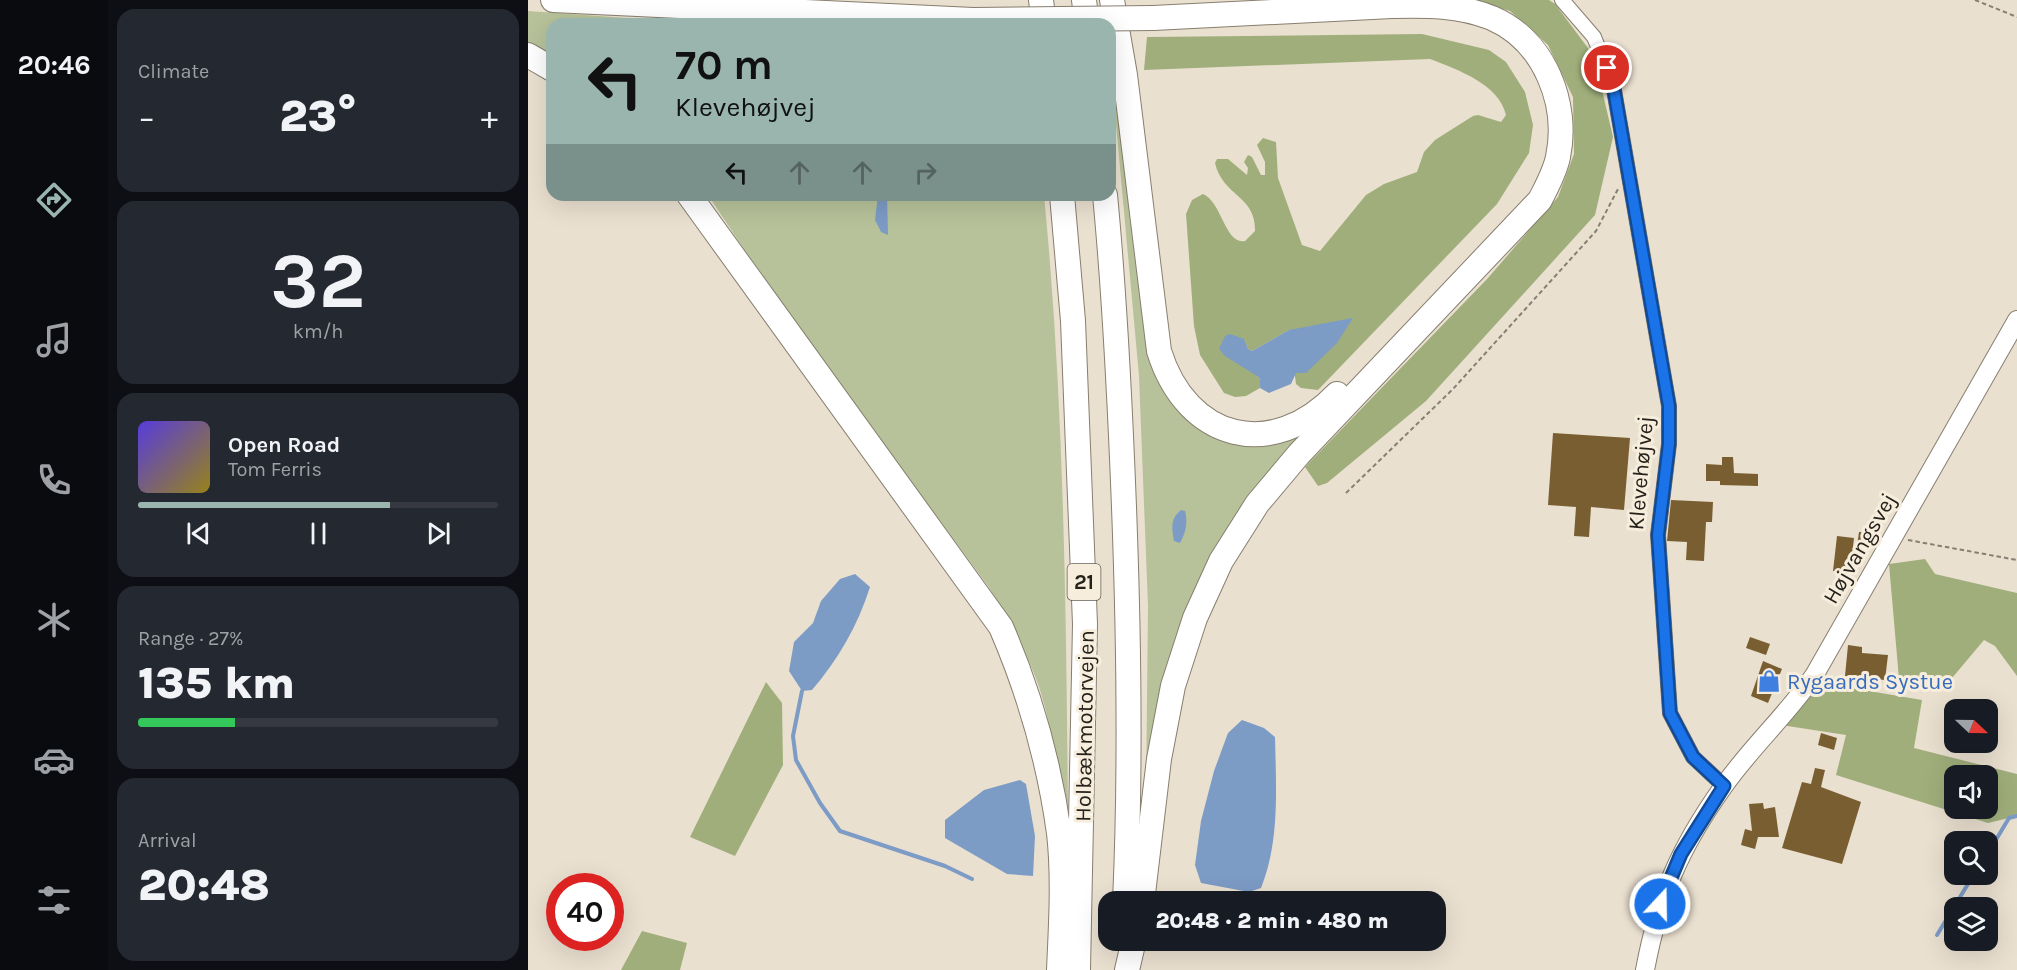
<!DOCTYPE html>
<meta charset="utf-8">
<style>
:root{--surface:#171b24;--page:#242831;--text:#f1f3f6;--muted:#9ea1a6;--line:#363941;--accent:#99b5ae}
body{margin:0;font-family:Karla,sans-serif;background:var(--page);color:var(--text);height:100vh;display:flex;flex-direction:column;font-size:22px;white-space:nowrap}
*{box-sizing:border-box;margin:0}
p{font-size:20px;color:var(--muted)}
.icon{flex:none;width:33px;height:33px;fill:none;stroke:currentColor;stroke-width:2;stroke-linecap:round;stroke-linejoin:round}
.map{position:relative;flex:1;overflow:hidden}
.drawer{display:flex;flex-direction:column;gap:9px;padding:9px;background:#0d0f14;width:420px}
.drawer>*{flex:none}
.guide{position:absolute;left:18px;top:18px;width:570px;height:183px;border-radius:18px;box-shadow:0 6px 24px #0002;background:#99b5ae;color:#111;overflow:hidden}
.needle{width:39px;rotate:112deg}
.tools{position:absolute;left:1416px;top:699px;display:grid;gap:12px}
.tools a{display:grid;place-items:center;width:54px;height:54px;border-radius:12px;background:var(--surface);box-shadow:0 6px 24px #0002;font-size:30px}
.speed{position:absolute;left:18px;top:873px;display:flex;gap:12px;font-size:30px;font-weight:700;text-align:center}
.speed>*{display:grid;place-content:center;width:78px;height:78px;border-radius:50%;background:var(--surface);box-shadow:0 6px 24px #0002;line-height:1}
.speed .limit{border:9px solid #d22;background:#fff;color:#111}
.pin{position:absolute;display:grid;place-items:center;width:51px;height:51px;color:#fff;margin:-26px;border:3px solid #fff;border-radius:50%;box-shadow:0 2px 6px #0007}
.me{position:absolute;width:66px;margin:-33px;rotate:21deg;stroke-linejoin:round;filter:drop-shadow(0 0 4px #0008)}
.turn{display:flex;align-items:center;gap:21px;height:126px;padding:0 30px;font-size:27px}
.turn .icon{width:78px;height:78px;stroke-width:2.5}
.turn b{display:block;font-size:42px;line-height:51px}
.lanes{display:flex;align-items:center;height:57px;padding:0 30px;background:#0003;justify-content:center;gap:30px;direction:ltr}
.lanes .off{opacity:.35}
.big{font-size:45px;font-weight:800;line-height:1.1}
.drawer .card{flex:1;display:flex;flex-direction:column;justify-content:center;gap:9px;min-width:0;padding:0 21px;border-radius:18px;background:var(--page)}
.drawer .dial{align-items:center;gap:0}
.dial b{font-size:78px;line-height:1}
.song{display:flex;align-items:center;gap:18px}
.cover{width:72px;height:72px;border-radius:9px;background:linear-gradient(135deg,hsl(250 70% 55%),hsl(50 70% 35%))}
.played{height:6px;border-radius:3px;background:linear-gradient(90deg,var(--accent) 70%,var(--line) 70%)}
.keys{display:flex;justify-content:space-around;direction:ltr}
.heat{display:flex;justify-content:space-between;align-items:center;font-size:33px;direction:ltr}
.charge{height:9px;border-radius:4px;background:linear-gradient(90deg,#34c759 27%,var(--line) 0)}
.trip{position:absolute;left:570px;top:891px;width:348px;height:60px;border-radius:18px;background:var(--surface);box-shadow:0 6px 24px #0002;font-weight:800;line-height:60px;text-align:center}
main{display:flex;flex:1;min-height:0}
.menu{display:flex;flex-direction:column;width:108px;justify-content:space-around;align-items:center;background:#090b0e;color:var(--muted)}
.menu .icon{width:42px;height:42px}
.menu .selected{color:var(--accent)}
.menu b{font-size:27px;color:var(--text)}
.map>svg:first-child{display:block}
</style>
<main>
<nav class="menu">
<b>20:46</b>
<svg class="icon selected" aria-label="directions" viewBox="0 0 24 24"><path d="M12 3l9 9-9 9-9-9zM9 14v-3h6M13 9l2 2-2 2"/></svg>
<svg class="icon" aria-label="music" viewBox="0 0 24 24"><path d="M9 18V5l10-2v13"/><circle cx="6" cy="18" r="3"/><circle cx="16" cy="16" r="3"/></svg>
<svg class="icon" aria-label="phone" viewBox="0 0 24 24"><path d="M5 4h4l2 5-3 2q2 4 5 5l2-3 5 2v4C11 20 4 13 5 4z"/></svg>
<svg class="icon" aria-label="climate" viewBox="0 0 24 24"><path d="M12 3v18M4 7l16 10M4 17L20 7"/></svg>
<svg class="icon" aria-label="car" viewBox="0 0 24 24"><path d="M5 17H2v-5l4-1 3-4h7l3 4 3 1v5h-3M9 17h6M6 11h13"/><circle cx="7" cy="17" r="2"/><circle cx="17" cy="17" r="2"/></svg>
<svg class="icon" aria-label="filters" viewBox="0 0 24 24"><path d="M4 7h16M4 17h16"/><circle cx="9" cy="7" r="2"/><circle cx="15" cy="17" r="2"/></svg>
</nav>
<section class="drawer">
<div class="card"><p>Climate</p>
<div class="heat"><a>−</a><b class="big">23°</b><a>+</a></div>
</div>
<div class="card dial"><b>32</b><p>km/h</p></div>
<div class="card">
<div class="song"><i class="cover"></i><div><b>Open Road</b><p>Tom Ferris</p></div></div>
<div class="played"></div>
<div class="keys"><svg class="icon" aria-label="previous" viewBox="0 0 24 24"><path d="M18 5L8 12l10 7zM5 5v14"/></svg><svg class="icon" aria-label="pause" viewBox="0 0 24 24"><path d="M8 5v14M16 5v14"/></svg><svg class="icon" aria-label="next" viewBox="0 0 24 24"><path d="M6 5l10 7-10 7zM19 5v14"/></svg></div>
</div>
<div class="card"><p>Range · 27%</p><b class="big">135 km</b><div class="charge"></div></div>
<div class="card"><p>Arrival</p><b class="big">20:48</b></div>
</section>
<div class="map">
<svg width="1489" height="970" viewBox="0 0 1489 970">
<rect width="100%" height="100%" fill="#eae0d0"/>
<g fill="#b7c29a">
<path d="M0,11L185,24H24V60L0,47Z"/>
<path d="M584,34L620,326L659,416L778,430L710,524L618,795L620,606L611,376L582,58Z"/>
<path d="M180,195H516C536,400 538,605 540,810H536C528,769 524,724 510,684C497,649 480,618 460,586L247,296Z"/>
</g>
<g fill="#a0ae7b" fill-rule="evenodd">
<path d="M944,0H1021L1027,4L1066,56L1085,137L1067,215L898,401L799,483L790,486L777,467L960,278L1030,197L1046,154L1045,97L1020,45L982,11Z"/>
<path d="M894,34L961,50L978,62L997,92L1005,125L1001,153L969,204L790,390L773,388L768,384L761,330L724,351L720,349L716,339L729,376L732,379V388L718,396L707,397L696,393L672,355L666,326L658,214L664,200L675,194C694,202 697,245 717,241L727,231C728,195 695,197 687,163L689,159H700L719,175L720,168L716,162L720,155L724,157L733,175H737V162L729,145L735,138L748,142L750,178L774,245L792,251L838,195L856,184L889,172L896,152L907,140L945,116L950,115L973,122L978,115C971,84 930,70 902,59L616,70L619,37Z"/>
<path d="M1397,559L1407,574L1489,593V676L1467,646L1456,640L1419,684L1371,679L1361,564Z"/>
<path d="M238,682L254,703L255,765L207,856L162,837Z"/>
<path d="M1288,682L1394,700L1386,748L1489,774V816L1460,823L1308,775L1318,735L1253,725ZM1426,776H1460V808H1426Z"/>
<path d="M114,931L159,943L152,970H93Z"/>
</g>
<g fill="#7c9bc5">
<path d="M350,195H359L360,235L353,232L347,220Z"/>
<path d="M825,318L809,343L778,373H768L763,384L741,393L732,388V379L729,376L697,356L691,349L697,336L702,334L716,339L720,349L724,351L761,330Z"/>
<path d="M653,510L657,511C660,523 658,532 652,543L646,541C644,528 642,519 653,510Z"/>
<path d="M327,574L342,587C330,625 310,660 284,690L274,691L261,671L266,642L285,623L293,601L312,579Z"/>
<path d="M714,720L736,728L747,737C748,787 752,841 733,888L721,892L673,883L667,865L673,821L686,771L700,733Z"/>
<path d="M492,780L498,784L507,836L505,876L479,874L417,838V820L456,790Z"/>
</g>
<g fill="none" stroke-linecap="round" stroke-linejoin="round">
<g stroke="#7c9bc5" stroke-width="4">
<path d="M274,691L265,736L268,760L292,803L312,831L417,866L444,879"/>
<path d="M1460,853L1481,818L1489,816"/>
<path d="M1409,935L1446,874"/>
</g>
</g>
<g fill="#795e31">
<path d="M1025,433L1102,438L1096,510L1063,507L1061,537L1046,536L1048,507L1020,505Z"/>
<path d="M1194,457H1205L1206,473L1230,474V486L1192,485V481H1178V464L1194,465Z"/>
<path d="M1143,500L1185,502L1184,522H1178L1176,561L1158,560L1159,542L1139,541Z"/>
<path d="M1331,532L1343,533L1342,548L1329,546Z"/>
<path d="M1309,536L1326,538L1322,573L1305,571Z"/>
<path d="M1222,637L1242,644L1238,655L1218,648Z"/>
<path d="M1320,645L1334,647V653L1360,655L1357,680L1317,676Z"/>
<path d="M1235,661L1254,669L1240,703L1223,696Z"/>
<path d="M1293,733L1309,738L1306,750L1290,745Z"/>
<path d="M1287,768L1297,770L1293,787L1333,802L1314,864L1254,848L1274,782L1283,784Z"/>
<path d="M1235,803L1236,809L1247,807L1251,837H1230L1227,849L1213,845L1217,829L1224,831L1221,804Z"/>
</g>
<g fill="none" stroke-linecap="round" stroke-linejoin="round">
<g stroke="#877e6f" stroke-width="16">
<path id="street" d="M1034,0L1066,37L1085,84L1141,406V444L1130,535L1142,713L1165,757L1196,786"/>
</g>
<g stroke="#877e6f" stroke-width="20">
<path id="secondary" d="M1117,970C1131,896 1151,849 1195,787C1223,747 1260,714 1287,674L1489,320"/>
</g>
<g stroke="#877e6f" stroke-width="26">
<g id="highway">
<path d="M25,0L445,20"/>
<path d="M513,0L516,24"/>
<path d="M556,0L559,24"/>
<path d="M584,0L597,75L631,351C659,441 744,462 809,394"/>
<path d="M0,55L24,69"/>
<path d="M161,195L473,627C502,694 521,761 531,833C536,878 533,925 531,970"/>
<path d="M534,195L545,321L557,624L550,970"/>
<path d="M577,195C587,299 592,403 596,507C601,639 603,770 597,902"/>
<path d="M614,902L631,759L645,686L667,618L693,561L729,504L771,454L1012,200C1019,186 1027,172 1030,157C1041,104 1017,41 964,18C932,5 898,5 864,6L625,18"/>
<path d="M599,970L606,940"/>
</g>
</g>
<g stroke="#867f74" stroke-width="2" stroke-dasharray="4.5 3" stroke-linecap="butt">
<path d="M1447,0L1489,17"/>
<path d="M818,493L925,389L1068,231L1090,189"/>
<path d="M1380,540L1489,560"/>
</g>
<use href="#street" stroke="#fff" stroke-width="14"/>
<use href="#secondary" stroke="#fff" stroke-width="18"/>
<use href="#highway" stroke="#fff" stroke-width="24"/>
<g stroke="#877e6f" stroke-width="26" stroke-linecap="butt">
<path id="highway-bridge" d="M445,20L625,18"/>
</g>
<use href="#highway-bridge" stroke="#fff" stroke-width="24"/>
</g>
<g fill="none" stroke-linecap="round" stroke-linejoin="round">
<g stroke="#114b97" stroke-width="15">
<path id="route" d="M1079,68L1085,84L1141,406V444L1130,535L1142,713L1165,757L1196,786L1153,854L1132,904"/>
</g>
<use href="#route" stroke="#1a73e8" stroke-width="10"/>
</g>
<defs>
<g id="shop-bare" transform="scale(1.8)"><path d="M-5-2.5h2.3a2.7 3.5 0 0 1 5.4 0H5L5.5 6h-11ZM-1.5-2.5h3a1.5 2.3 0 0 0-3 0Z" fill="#3f7fe0" stroke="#f7eddd" stroke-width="2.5" paint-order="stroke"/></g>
</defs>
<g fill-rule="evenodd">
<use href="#shop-bare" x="1241" y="681"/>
</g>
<g text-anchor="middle" stroke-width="6" stroke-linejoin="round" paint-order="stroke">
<rect fill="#f7eddd" stroke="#645e55" stroke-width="1.5" x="539.5" y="564" width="33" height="36" rx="4.5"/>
<g font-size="21" font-weight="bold" fill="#25211b">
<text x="556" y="589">21</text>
</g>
<g font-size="22" fill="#25211b" stroke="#f7eddd">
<text transform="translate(1112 473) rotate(-85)" y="8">Klevehøjvej</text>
<text transform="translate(1331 548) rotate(-60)" y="8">Højvangsvej</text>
<text transform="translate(556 726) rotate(-89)" y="8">Holbækmotorvejen</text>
</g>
<g font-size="22" fill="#366cbe" stroke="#f7eddd" text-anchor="start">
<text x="1259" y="689">Rygaards Systue</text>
</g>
</g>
</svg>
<div class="tools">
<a><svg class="needle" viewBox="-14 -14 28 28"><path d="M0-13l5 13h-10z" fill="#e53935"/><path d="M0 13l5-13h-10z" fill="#9ea1a6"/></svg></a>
<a><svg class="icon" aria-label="sound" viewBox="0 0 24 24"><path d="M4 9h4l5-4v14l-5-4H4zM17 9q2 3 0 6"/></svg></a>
<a><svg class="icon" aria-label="search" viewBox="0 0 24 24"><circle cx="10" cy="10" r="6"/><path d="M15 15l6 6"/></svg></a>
<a><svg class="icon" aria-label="layers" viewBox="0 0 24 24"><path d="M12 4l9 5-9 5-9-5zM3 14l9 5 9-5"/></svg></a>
</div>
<div class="speed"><div class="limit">40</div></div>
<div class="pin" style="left:1079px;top:68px;background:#d93025"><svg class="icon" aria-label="arrive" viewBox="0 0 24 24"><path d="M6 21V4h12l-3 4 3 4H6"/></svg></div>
<svg class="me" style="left:1132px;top:904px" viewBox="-20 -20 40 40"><circle r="17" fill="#1a73e8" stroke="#fff" stroke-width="3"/><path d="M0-11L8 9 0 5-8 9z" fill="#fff"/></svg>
<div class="trip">20:48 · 2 min · 480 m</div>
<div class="guide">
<div class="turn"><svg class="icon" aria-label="left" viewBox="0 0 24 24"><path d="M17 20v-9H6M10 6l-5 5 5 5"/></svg><div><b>70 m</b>Klevehøjvej</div></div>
<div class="lanes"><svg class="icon" aria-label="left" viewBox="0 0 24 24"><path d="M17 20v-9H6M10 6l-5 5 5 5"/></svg><svg class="icon off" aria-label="ahead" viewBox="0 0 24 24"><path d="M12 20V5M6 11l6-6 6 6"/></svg><svg class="icon off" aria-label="ahead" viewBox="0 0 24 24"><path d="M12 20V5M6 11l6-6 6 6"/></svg><svg class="icon off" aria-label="right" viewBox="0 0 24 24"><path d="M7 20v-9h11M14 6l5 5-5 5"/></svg></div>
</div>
</div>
</main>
